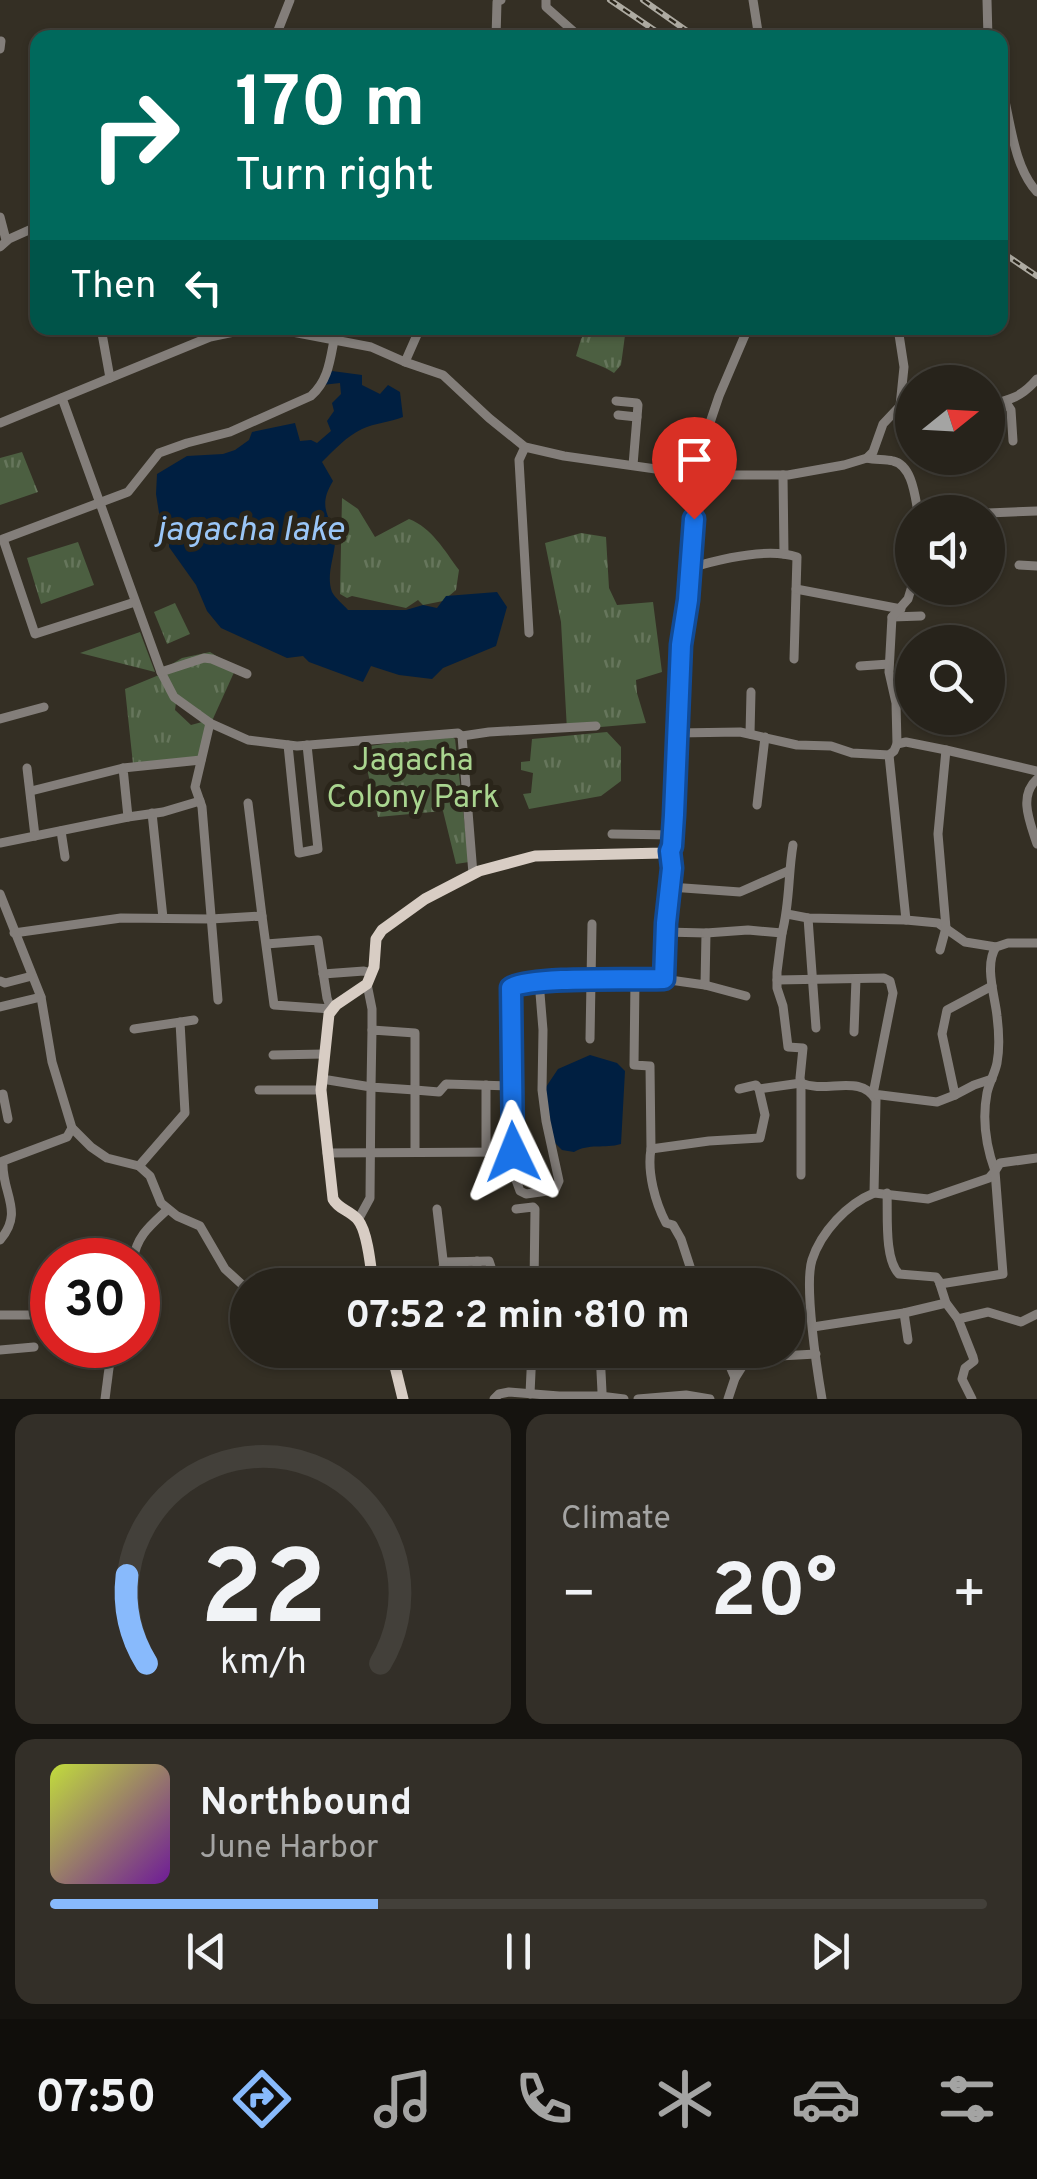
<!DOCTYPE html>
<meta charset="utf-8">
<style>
:root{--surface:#27231b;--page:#332f28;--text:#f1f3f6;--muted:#a4a4a3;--line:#43403a;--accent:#88bafc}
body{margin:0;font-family:Overpass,sans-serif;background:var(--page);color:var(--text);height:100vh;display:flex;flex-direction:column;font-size:38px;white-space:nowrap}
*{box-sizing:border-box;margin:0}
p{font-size:32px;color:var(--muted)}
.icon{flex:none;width:55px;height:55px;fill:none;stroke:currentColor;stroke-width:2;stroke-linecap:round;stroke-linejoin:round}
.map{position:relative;height:1399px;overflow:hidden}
.side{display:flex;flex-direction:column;gap:15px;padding:15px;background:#15130f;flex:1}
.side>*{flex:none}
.top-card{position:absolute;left:30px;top:30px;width:978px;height:305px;border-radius:20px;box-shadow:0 2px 8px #0004,0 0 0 2px var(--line);background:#00695c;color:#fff;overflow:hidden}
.needle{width:65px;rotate:72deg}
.buttons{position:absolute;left:895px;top:365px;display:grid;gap:20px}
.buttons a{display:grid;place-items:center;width:110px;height:110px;border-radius:50%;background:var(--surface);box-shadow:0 2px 8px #0004,0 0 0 2px var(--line);font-size:50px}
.speed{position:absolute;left:30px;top:1238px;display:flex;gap:20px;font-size:50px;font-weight:700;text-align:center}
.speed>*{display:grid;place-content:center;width:130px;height:130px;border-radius:50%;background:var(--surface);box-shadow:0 2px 8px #0004,0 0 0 2px var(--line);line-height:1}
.speed .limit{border:15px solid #d22;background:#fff;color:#111}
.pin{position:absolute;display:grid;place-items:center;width:85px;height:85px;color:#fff;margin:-102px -42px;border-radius:50% 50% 50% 0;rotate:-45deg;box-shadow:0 0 10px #0007}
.pin .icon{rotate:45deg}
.me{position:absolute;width:110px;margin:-55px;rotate:358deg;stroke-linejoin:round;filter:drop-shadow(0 0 8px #0008)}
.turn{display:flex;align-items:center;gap:35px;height:210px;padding:0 40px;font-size:45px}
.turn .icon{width:130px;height:130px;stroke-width:2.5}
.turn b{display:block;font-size:70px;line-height:85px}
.then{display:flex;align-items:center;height:95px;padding:0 40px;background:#0003;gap:20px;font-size:38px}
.big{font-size:75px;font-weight:700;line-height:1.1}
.side .card{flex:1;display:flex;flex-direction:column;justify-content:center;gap:15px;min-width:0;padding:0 35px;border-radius:20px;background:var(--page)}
.side .dial{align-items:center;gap:0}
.dial svg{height:260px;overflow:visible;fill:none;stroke:var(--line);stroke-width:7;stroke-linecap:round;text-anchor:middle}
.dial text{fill:var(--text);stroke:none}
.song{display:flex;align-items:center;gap:30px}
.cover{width:120px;height:120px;border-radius:15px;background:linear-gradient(135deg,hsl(70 70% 55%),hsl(280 70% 35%))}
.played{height:10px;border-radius:5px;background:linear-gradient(90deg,var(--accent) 35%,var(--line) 35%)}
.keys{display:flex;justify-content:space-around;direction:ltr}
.heat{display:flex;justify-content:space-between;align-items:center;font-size:55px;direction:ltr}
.side .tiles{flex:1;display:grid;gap:15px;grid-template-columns:1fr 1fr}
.card:last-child{grid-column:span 2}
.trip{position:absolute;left:230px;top:1268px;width:575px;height:100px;border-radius:50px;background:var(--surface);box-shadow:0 2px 8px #0004,0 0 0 2px var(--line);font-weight:700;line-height:100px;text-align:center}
.tabs{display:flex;height:160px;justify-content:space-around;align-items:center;background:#100e0b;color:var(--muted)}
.tabs .icon{width:70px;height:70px}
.tabs .current{color:var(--accent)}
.tabs b{font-size:45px;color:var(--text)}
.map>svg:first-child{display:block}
</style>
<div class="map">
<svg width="1037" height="1399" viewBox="0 0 1037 1399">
<defs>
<pattern id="park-tufts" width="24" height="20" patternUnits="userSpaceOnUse" patternTransform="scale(2.5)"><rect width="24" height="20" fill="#4c5f41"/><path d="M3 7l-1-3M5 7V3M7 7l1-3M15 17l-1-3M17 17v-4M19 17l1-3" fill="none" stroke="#66765c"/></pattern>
</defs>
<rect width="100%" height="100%" fill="#342f24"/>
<g fill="url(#park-tufts)">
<path d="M588,328H626L621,365L614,373C602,365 589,362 576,356L581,339Z"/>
<path d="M22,452L38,492L0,505V458Z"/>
<path d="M342,498L358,509L375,537L409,519C432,528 444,550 459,570L456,590L443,601L423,605L418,600L406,608L352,596L347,598L340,594Z"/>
<path d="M581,533L606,537L609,588L617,605L653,602L662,672L636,680L637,693L646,723L567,730L561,622L545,543Z"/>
<path d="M78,542L94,585L41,604L27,558Z"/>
<path d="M175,603L190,634L167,644L154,612Z"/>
<path d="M140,632L155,672L80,653Z"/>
<path d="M210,652L236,668L212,721L176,694L162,670L182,658Z"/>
<path d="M159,675L176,703L175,710L191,725L202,722L207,725L198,758L133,764L125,689Z"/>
<path d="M607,732L621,747V781L601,796L529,809L523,794L531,793L533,773L521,770V762L530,761L532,739Z"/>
<path d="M449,735L455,739L469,862L456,864L443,811L378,817L362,747Z"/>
</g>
<g fill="#001f41">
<path d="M332,371L362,375V385L380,394L388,385L400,392L403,417C390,422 375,423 362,429C347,436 334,450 322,462L333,481C314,512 336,519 335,543C334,558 326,576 332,592C335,598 344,605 348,610H406L423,605L437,608L446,596L497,592L507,607L496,646L443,668L432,679L399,675L371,666L363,682L309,662L303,656L287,658L221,628L207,611L196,585L169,547V538L159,513L156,494L157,474L187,456L223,454L235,450L249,440L252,432L295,423L300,441L311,440L317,443L331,431L327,421L334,411L332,403L341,394L340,383L322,385Z"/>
<path d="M590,1055L617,1063L625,1071L621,1144C604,1149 589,1143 574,1152L562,1150L553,1141L544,1090L558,1069Z"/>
</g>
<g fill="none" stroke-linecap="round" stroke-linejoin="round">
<g stroke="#837e7a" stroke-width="9">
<path d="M546,0V7L581,38"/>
<path d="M753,0L759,38"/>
<path d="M987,0L988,38"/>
<path d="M275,38L290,0"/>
<path d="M284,38H305"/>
<path d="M496,38L497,2L501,0"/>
<path d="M0,49L1,41"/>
<path d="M1000,80C1010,114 1012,165 1037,192"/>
<path d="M0,217L6,240"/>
<path d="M0,247L9,239L38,226"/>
<path d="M101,328L110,378"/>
<path d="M898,328L904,367L900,406"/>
<path d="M405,362L443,375L489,418L525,447L564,456L698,475H788L844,465L867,458L873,452L883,424L900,406L912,408"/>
<path d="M62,398L161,672L174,697L210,723L248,740L297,746L458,733L462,736L473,874"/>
<path d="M616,401L637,403L638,405L633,465"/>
<path d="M1005,401L1011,410L1013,441"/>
<path d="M988,405C1010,400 1022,397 1037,379"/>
<path d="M618,415L637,417"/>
<path d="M0,423L210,337L253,328L282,330L371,347L405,362L420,328"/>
<path d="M525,447L519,460L529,633"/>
<path d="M867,458C876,460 885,459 893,461C912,465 915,496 918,512"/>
<path d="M699,475L696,464L719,396L748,328"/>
<path d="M783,475L784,554"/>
<path d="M988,513L1037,511"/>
<path d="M1019,565L1037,566"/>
<path d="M690,568C720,559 767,547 797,557L794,659"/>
<path d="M796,589L901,609"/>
<path d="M135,602L35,634L3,539L128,492L159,453L187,443L230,432L311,396C328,381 330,361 334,340"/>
<path d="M892,617L921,616"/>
<path d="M860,666L889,664"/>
<path d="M161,672L204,658L212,659L247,674"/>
<path d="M0,719L44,707"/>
<path d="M210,723L195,787L202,807L218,1000"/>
<path d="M677,733L740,732L797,745L831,746L852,753L889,755L894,751L897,744L896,703L889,672L892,617L908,599L912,586"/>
<path d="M750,734L751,692"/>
<path d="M462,736L489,732L596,726"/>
<path d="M897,744L906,742L946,750L1037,771"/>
<path d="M288,745L299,853L318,849L307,745"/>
<path d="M889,755L906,920"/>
<path d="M27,768L35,836"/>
<path d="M1037,779C1018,796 1030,822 1037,844"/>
<path d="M31,791L123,768"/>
<path d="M248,803L262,916"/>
<path d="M757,805L765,737"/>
<path d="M152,813L163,918"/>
<path d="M128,817L163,812L200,801"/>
<path d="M61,831L65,857"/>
<path d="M612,834L673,835"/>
<path d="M0,843L128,817L123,768L201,760"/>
<path d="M670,887L740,892L788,871"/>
<path d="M0,894L41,997L52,1062L72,1128L91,1147L107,1158L139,1166L150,1176L161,1203L177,1216L200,1226L225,1269L248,1290"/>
<path d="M787,914L808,918L906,920L938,923L965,942L996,947"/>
<path d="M808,918L816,1028"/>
<path d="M665,932L706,933L705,985L663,979L665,923L672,868L670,851"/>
<path d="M14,933L121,918L211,919L262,916L274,1005L331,1009L327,998L318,940L266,944"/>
<path d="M706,933L748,930L782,933L777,972V988L783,1006L788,1047L803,1048L800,1078L801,1083C826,1094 861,1073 876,1100L874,1193C847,1204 821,1232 812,1260C804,1285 817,1370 822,1399"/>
<path d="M782,933C790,903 788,874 793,845"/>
<path d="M940,950L946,928L938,834L946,750"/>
<path d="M323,974L364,971L372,973"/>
<path d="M635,980L634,1065L650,1066L651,1149C647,1172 655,1202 666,1223L673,1225L681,1239L696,1285"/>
<path d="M777,980L884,978L890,981L893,993L873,1094L937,1102L955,1095"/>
<path d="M0,981L5,983L32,976"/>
<path d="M539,981L543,1030L542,1090L546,1121L559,1181L555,1190L526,1194L520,1191L516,1180L511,1113V988L514,984L539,981L663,979"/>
<path d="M367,984L372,1009V1030"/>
<path d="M705,985L746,996"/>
<path d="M0,1007L41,997"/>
<path d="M134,1029L194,1020"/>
<path d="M372,1030L415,1033V1090L371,1087Z"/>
<path d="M854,1032L856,979"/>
<path d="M590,1039L592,924"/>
<path d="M273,1055L324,1054"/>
<path d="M322,1079L371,1087L370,1198L358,1220"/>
<path d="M992,1079L974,1085L955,1095L942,1034L947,1010L992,986"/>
<path d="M486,1085V1152"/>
<path d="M739,1089L756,1085L759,1089"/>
<path d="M259,1090H321"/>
<path d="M0,1095L3,1094L8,1119"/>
<path d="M651,1149L709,1141L760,1138L765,1115L759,1089L801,1083V1175"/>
<path d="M415,1152V1090L439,1092L446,1084L512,1086"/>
<path d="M327,1153L513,1152"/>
<path d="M139,1166L185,1113L180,1022"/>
<path d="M874,1193L928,1199L989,1178L995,1171C986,1146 982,1119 987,1093C989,1083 995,1073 997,1063C1000,1047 999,1032 997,1016C995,996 984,965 996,947L1008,943H1037"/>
<path d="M887,1193C888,1214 884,1259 899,1274L936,1277L939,1281L946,1303L958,1319L988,1312L1021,1322L1037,1314"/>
<path d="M516,1209L533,1207L535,1209L534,1285"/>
<path d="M0,1240C25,1211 1,1193 3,1161L67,1137L72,1128"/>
<path d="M133,1260C137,1235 151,1225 168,1209"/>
<path d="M444,1262L489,1261L492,1270L496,1272L497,1285"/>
<path d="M940,1284L1003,1274L995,1171L1000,1163L1037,1158"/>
<path d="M425,1285L428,1276L444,1268L437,1209"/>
<path d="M477,1285V1261"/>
<path d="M904,1313L908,1340"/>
<path d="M0,1315H31L52,1310"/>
<path d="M958,1319L973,1357L974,1361L965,1368L962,1379L972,1399"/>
<path d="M813,1327L904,1313L946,1303"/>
<path d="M0,1350L34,1347"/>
<path d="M723,1350L735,1378"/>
<path d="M327,1358L393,1357"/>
<path d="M530,1394L532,1350"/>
<path d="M600,1396L624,1399"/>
<path d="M105,1399L112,1345"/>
<path d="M494,1399L499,1394L509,1392L559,1396H600L602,1392L600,1352"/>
<path d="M638,1399L686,1395L710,1399"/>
<path d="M728,1399L735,1378L745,1362L780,1356L816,1354"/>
</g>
<g stroke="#d8cdc4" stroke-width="11">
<path d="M373,1285C371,1269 368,1232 358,1220C350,1210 339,1210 333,1199L321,1090L329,1014L336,1005L367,984L374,967L376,939L382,930L425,899L479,871L535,856L663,853L672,849L681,645L688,600L698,475"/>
<path d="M391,1350L403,1399"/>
</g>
<g stroke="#aeaba2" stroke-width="6">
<g id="rail">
<path d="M610,0L666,38"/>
<path d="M643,0L697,38"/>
<path d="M1000,251L1037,276"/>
</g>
</g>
<use href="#rail" stroke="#2a251a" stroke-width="2.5" stroke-dasharray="8" stroke-linecap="butt"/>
</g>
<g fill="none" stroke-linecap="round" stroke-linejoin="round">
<g stroke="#114b97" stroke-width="25">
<path id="route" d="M513,1152L511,988C530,976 634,980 664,979L666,923L672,868L670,851L672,846L674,815L681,645L688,600L694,519"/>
</g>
<use href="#route" stroke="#1a73e8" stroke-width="18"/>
</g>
<g text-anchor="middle" stroke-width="10" stroke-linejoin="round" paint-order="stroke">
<g font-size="32" fill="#a9d58f" stroke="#2a251a">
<text x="413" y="770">Jagacha<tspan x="413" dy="37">Colony Park</tspan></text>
</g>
<g font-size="35" font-style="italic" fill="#9ac6f7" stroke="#2a251a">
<text x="250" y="540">jagacha lake</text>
</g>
</g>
</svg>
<div class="buttons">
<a><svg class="needle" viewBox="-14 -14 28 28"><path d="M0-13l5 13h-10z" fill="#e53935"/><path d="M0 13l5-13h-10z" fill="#a4a4a3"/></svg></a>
<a><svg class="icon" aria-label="sound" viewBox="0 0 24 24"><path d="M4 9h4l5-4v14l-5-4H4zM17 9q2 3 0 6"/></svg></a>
<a><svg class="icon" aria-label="search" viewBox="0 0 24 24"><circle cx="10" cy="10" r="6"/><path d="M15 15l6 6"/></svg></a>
</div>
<div class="speed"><div class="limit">30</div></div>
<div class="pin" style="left:694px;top:519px;background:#d93025"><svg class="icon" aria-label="arrive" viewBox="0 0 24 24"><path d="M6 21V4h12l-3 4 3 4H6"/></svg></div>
<svg class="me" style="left:513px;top:1152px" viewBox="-20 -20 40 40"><path d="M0-17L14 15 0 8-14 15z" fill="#1a73e8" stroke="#fff" stroke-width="4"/></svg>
<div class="trip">07:52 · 2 min · 810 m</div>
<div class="top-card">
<div class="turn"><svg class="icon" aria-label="right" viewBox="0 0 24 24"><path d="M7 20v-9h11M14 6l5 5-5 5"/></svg><div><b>170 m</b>Turn right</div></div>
<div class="then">Then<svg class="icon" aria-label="left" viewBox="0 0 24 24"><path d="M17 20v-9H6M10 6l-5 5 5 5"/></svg></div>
</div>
</div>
<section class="side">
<div class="tiles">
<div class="card dial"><svg viewBox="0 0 100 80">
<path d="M14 69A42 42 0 1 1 86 69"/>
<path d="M14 69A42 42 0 0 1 8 42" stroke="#88bafc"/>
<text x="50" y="56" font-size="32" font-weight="700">22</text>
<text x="50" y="72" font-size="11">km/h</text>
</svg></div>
<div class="card"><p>Climate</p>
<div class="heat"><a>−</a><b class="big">20°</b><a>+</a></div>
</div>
<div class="card">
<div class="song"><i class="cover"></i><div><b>Northbound</b><p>June Harbor</p></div></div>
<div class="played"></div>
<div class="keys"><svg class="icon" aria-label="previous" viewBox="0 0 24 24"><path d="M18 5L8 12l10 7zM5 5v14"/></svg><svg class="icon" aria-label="pause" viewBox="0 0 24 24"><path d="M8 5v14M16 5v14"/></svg><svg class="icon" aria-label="next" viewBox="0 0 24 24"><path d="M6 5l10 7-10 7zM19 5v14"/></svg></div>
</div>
</div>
</section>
<nav class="tabs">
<b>07:50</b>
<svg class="icon current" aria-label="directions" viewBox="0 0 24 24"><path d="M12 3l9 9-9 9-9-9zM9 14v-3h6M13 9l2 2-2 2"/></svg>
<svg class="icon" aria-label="music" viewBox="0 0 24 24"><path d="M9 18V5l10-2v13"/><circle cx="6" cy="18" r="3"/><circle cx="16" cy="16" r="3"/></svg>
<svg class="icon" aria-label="phone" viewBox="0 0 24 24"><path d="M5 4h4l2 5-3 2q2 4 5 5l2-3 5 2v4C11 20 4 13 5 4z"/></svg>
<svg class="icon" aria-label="climate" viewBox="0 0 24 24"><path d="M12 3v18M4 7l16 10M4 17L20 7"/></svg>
<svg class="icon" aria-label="car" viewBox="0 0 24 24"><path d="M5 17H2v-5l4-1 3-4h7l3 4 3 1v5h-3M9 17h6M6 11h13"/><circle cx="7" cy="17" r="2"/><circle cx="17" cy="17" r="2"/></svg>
<svg class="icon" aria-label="filters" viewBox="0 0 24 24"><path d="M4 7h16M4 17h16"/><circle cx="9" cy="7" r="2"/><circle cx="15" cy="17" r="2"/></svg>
</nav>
